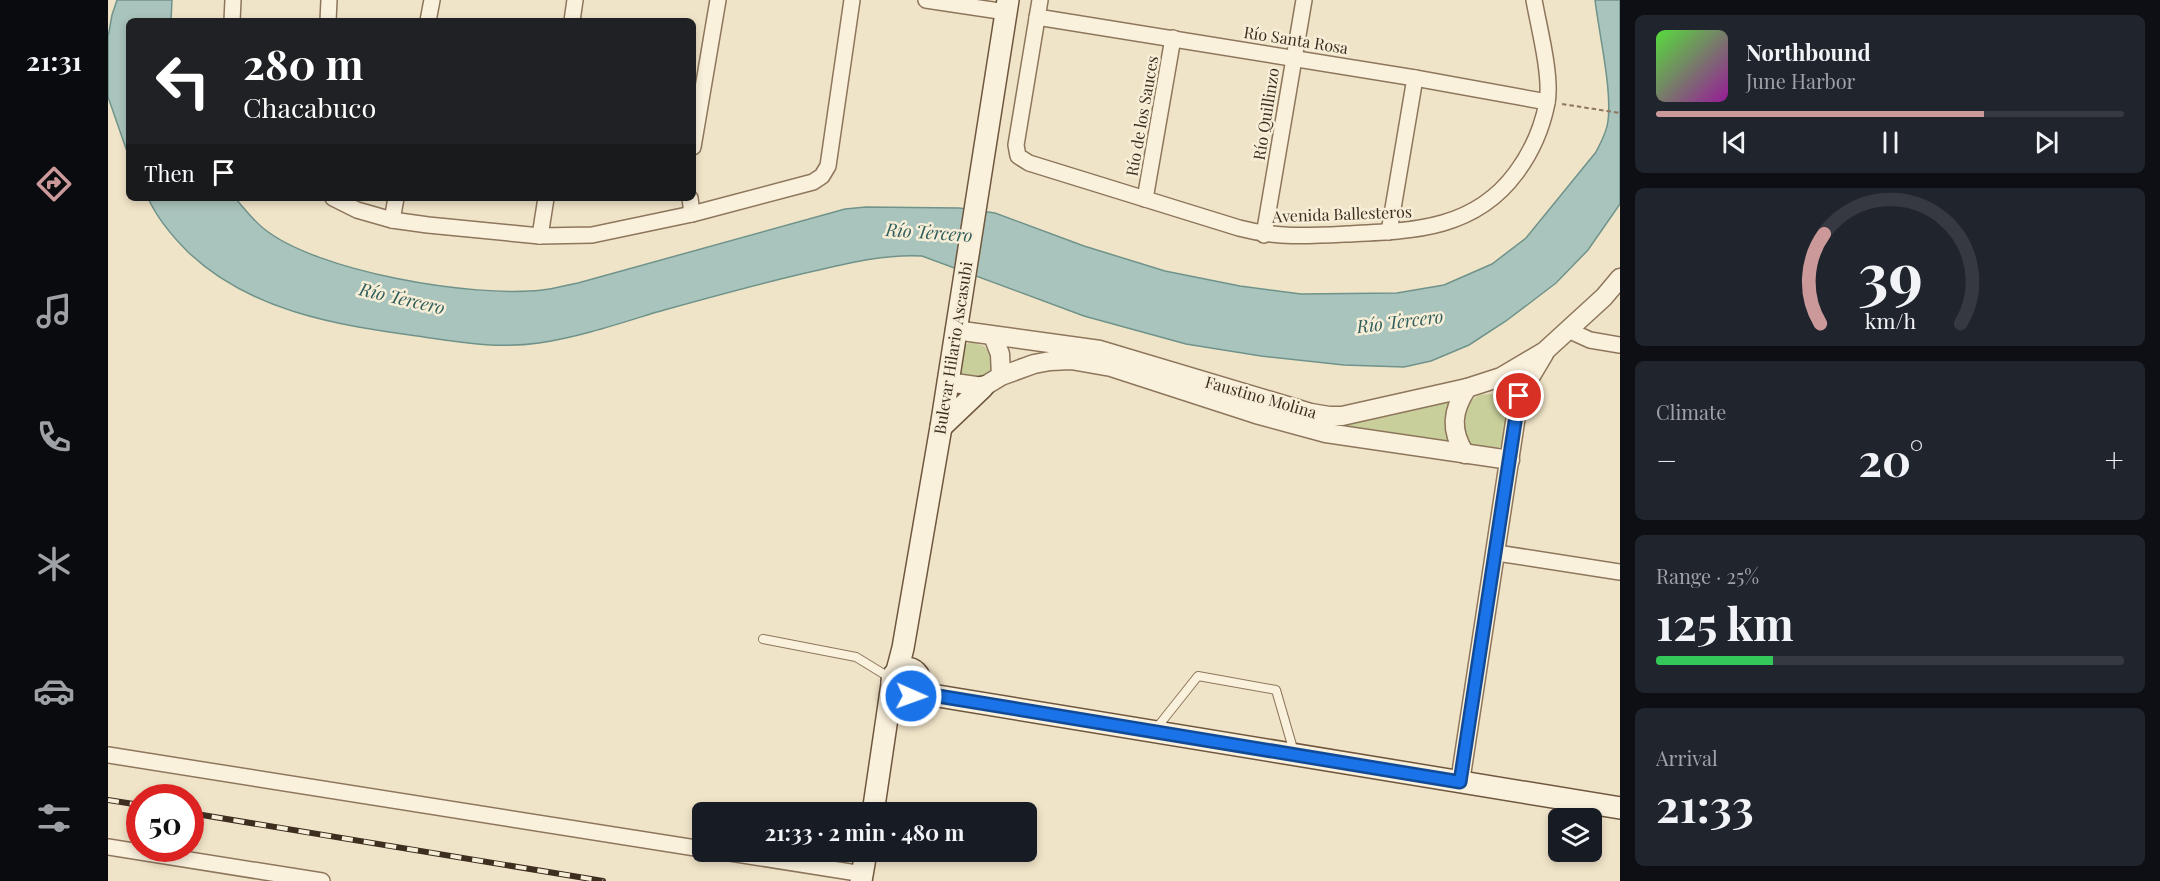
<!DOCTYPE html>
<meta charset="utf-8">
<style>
:root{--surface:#171b24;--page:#20242c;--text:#f1f3f6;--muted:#9ea1a6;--line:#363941;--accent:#cc999b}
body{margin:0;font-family:"Playfair Display",serif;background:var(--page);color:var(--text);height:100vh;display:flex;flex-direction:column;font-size:22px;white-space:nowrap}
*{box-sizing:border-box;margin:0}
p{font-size:20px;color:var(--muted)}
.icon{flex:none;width:33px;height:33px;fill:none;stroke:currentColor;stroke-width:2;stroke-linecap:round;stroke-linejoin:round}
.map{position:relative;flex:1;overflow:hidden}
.panel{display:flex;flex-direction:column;gap:15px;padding:15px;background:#0d0f14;width:540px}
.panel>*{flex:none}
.banner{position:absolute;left:18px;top:18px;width:570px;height:183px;border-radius:9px;box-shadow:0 3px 9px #0003;background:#202124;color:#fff;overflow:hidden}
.fabs{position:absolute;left:1440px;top:808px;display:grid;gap:12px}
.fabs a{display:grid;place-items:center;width:54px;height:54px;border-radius:9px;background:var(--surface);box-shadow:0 3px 9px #0003;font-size:30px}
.speed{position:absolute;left:18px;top:784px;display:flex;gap:12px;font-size:30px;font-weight:700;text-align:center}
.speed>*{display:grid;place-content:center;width:78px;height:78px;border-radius:50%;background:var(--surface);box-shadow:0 3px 9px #0003;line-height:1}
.speed .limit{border:9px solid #d22;background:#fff;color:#111}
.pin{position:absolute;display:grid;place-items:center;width:51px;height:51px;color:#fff;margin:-26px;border:3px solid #fff;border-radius:50%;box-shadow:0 2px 6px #0007}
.me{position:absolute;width:66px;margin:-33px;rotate:92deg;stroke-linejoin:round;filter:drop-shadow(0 0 4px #0008)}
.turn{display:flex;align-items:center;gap:21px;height:126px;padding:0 18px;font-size:27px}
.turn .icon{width:78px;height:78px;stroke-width:2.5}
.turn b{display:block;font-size:42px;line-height:51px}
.then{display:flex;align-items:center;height:57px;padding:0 18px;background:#0003;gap:12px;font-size:22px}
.big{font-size:45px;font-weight:700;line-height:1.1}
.panel .tile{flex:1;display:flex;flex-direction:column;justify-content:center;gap:9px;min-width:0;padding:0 21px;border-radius:9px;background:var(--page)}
.panel .dial{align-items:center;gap:0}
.dial svg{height:156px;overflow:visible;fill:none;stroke:var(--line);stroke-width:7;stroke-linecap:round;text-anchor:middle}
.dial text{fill:var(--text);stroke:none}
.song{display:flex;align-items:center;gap:18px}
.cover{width:72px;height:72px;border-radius:9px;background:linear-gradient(135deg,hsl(110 70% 55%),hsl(300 70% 35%))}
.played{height:6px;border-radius:3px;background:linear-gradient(90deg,var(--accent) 70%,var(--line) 70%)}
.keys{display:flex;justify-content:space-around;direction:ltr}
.heat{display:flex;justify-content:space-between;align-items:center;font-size:33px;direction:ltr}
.charge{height:9px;border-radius:4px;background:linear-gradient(90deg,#34c759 25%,var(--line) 0)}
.trip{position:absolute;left:584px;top:802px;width:345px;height:60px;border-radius:9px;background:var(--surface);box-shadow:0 3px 9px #0003;font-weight:700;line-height:60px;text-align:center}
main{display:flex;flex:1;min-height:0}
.menu{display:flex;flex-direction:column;width:108px;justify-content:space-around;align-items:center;background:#090b0e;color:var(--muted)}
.menu .icon{width:42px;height:42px}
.menu .current{color:var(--accent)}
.menu b{font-size:27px;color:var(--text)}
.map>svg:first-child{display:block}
</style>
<main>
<nav class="menu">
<b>21:31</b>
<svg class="icon current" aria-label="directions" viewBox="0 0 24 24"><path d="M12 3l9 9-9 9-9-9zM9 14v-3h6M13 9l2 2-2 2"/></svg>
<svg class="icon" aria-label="music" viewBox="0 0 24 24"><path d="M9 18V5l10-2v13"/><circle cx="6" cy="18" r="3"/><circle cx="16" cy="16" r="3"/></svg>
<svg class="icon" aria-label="phone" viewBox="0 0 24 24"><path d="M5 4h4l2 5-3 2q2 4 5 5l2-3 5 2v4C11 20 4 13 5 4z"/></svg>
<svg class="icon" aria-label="climate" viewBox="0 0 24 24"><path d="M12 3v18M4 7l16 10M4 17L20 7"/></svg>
<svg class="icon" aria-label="car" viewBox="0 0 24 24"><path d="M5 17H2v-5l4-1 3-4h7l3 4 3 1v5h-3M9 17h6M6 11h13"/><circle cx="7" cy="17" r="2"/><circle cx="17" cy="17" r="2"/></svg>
<svg class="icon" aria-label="filters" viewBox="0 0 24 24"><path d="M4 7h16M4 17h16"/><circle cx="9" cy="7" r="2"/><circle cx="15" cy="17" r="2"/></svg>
</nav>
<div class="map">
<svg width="1512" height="881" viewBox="0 0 1512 881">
<rect width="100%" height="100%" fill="#f0e4c8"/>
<g fill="#c9cf9b">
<path d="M863,342L876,346L886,358L884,371L875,380L852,377L857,345Z"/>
<path d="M1396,393V409L1400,422L1395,445L1384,451C1378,449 1370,449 1365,446C1349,436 1351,406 1368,397C1374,393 1388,394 1396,393Z"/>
<path d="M1343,402L1338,423L1341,444L1232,427L1233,422Z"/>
</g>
<g fill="#a9c4bc" stroke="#6f938a" stroke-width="1.5">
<path d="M9,0H64L63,21H21V157L0,97V37L4,15Z"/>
<path d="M1487,0H1512V204L1480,250L1448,283L1398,321L1361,345L1323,361L1296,367L1236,365L1153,356L1078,344L976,316L814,256C779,254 745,262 711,270C656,282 603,297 549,312C510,324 471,337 431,343C390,349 350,342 309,336C228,325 142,311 80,252C64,236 49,218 40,198H127C136,208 145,220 155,228C208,272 366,298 434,290C446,289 458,285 470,283L737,209L758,207L851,208L887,213L976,246L1057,271L1132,286L1193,294L1289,293L1336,285L1384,264L1418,238L1488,152C1493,142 1499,132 1500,121C1504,88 1491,34 1487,0Z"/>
</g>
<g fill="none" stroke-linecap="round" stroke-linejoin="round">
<g stroke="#8d765c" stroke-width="10">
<g id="service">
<path d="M655,639L748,657L784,679"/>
<path d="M1047,730L1090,676L1168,690L1186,752"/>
</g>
</g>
<g stroke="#8d765c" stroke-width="18">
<g id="minor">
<path d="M818,0L898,12"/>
<path d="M932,0L908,145L910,156L921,163L1131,228C1168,238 1201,236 1239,234C1304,231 1366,230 1408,173C1423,153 1434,128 1439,103C1444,77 1431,28 1426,0"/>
<path d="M929,17L1307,78L1439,102"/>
<path d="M124,21L125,0"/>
<path d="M220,21L221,0"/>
<path d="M320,21L324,0"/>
<path d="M464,21L467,0"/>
<path d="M585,147L610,0"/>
<path d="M225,198L249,210L284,220L320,225L432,236L484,235L584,214L705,182L714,176L720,166L744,0"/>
<path d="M582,198L584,214"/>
<path d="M1037,199L1065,38"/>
<path d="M284,220L288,198"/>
<path d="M1281,232L1307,78"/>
<path d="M1156,235L1196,0"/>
<path d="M432,236L438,198"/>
<path d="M1460,330L1482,340L1512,345"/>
<path d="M1389,553L1512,572"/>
<path d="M0,755L594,849"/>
<path d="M0,847L214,881"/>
<path d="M616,852L755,874"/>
</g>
</g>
<g stroke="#8d765c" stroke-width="21">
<g id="tertiary">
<path d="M847,330L992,350L1203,413L1221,416H1234L1359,388L1393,377L1437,351L1496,297L1512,278"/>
<path d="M885,336L892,354L893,376"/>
<path d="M839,382L875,387L893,376L926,364L942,361L963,360L1003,367L1148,414L1218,433L1402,460"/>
<path d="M1357,454C1342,430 1344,411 1359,388"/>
<path d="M1352,782L1411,396L1436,354"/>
</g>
</g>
<g stroke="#6f573f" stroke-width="24">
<g id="secondary">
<path d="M833,427L875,387"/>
<circle cx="798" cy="682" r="14"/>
<path d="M789,671L795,648L833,427L900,0"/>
<path d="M803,696H830L1512,808"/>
<path d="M765,813L784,684"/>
<path d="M753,881L758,852"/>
</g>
</g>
<path stroke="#8d765c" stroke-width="2" stroke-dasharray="4.5 3" stroke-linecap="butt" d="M1454,104L1512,113"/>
<use href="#service" stroke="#faf1dc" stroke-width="8"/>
<use href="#minor" stroke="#faf1dc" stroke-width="15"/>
<use href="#tertiary" stroke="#faf1dc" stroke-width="18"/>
<use href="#secondary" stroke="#faf1dc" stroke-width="21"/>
<g stroke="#3d2e20" stroke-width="6">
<g id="rail">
<path d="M0,800L32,805"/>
<path d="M82,813L495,881"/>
</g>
</g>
<use href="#rail" stroke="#f7eed8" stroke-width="4" stroke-dasharray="11" stroke-linecap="butt"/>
</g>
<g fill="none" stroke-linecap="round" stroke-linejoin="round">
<g stroke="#114b97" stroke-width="15">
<path id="route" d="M803,696H830L1352,782L1411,396"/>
</g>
<use href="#route" stroke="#1a73e8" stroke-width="10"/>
</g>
<g text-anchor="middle" stroke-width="5" stroke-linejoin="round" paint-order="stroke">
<g font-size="16" fill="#3d2e20" stroke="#f7eed8">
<text transform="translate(1188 40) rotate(9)" y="6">Río Santa Rosa</text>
<text transform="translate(1158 114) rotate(-81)" y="6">Río Quillinzo</text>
<text transform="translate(1034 116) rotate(-80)" y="6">Río de los Sauces</text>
<text transform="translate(1234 214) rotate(-2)" y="6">Avenida Ballesteros</text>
<text transform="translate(845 348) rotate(-81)" y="6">Bulevar Hilario Ascasubi</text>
<text transform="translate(1153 397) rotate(16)" y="6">Faustino Molina</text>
</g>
<g font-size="18" font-style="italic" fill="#2f5d5a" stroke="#f7eed8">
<text transform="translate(821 233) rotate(4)" y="6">Río Tercero</text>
<text transform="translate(294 299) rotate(13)" y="6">Río Tercero</text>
<text transform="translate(1292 322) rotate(-7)" y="6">Río Tercero</text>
</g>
</g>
</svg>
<div class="fabs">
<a><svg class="icon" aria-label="layers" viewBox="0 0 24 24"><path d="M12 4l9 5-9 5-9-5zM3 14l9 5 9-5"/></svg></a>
</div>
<div class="speed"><div class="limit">50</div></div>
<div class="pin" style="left:1411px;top:396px;background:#d93025"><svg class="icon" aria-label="arrive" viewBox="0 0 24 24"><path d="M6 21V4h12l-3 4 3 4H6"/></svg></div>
<svg class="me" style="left:803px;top:696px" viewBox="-20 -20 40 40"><circle r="17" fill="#1a73e8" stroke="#fff" stroke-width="3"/><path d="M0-11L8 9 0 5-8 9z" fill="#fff"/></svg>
<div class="trip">21:33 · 2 min · 480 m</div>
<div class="banner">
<div class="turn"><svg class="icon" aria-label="left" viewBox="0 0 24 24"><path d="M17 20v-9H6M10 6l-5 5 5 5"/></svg><div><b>280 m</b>Chacabuco</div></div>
<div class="then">Then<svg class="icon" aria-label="arrive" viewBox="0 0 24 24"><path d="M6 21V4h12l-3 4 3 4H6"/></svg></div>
</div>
</div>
<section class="panel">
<div class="tile">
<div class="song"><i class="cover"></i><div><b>Northbound</b><p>June Harbor</p></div></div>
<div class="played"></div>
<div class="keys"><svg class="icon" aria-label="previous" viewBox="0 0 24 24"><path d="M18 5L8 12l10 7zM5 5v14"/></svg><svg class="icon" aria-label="pause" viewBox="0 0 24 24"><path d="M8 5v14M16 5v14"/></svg><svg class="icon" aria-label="next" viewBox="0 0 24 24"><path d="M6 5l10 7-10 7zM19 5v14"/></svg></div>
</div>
<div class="tile dial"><svg viewBox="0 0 100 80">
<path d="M14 69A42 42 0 1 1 86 69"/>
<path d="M14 69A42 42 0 0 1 16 23" stroke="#cc999b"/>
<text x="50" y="56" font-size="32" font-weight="700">39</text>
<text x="50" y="72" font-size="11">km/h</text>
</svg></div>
<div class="tile"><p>Climate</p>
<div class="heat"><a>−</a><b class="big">20°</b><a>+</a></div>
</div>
<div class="tile"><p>Range · 25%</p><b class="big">125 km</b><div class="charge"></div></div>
<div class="tile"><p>Arrival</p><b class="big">21:33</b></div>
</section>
</main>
